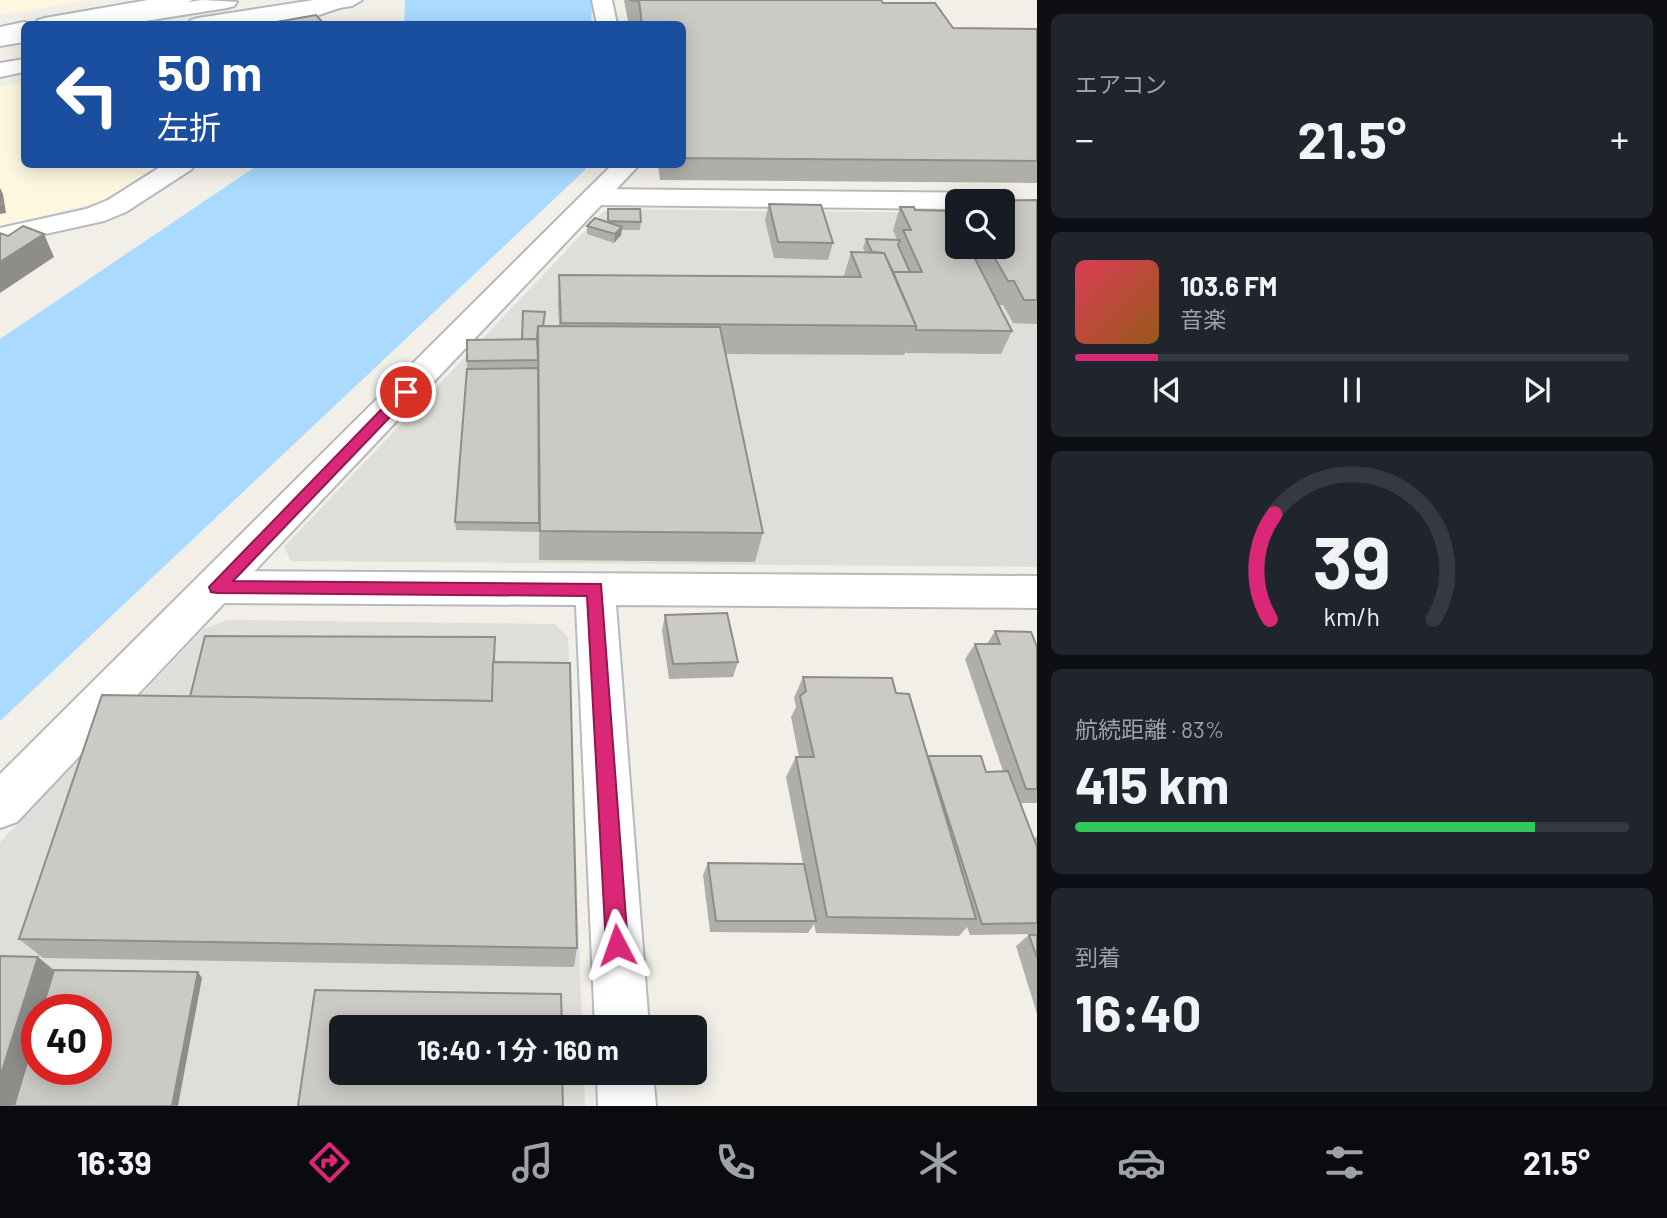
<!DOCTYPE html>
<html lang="ja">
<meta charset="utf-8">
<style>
:root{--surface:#171b24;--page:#20242c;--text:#f1f3f6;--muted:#9ea1a6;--line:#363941;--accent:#db2777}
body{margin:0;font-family:Barlow,"Noto Sans JP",sans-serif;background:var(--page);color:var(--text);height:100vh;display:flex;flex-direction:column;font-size:26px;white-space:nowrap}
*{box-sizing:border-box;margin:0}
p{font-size:23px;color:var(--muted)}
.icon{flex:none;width:38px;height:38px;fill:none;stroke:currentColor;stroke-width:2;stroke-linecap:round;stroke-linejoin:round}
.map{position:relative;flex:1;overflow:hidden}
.drawer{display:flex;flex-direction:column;gap:14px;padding:14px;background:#0d0f14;width:630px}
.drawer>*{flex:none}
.top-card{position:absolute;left:21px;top:21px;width:665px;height:147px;border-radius:10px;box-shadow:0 4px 18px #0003;background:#1a4fa0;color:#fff;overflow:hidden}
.fabs{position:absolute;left:945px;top:189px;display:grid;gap:14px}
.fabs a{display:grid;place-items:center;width:70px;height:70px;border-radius:10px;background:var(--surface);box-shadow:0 4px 18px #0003;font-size:35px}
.speed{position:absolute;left:21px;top:994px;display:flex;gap:14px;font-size:35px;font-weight:700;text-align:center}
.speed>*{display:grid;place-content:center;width:91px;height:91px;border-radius:50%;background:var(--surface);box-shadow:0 4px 18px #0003;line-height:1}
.speed .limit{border:10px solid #d22;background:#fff;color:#111}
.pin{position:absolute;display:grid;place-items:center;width:60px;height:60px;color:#fff;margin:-30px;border:4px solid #fff;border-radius:50%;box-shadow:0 2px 7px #0007}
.me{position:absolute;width:77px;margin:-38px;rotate:356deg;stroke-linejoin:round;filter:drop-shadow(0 0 5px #0008)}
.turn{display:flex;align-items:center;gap:24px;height:147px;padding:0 21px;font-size:32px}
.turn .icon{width:91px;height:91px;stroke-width:2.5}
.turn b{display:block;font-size:49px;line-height:60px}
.big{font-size:52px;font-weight:700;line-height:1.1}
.drawer .tile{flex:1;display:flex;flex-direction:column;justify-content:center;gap:10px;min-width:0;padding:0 24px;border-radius:10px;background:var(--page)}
.drawer .dial{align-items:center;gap:0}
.dial svg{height:182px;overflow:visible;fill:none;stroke:var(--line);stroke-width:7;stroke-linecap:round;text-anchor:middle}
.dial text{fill:var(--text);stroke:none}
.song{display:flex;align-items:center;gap:21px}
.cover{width:84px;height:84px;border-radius:10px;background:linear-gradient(135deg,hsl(350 70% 55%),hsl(30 70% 35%))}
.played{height:7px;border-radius:4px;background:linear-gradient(90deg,var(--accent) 15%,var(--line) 15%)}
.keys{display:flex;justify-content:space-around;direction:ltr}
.heat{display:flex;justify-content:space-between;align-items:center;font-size:38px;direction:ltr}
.charge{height:10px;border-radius:5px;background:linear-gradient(90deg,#34c759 83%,var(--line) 0)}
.trip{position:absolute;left:329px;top:1015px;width:378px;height:70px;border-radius:10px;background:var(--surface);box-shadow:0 4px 18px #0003;font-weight:700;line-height:70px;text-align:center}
.dock{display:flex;height:112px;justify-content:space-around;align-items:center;background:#090b0e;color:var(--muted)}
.dock .icon{width:49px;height:49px}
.dock .on{color:var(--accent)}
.dock b{font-size:32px;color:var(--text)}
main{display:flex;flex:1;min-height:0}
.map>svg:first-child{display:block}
</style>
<main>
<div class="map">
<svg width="1037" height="1106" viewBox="0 0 1037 1106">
<rect width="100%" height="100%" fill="#f1efe8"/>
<g fill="#fef7e0">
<path d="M0,0H91L0,15Z"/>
<path d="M24,83V164L162,165L103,201L0,226V87Z"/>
</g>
<g fill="#e0deda" fill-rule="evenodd">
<path d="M616,209L957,213V247H1003L1037,214V567L291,561L284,547L603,212Z"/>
<path d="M228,620L555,624L568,637L582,1027H341V1073H584L585,1106H0V842L204,629ZM37,1010H96V1069H37Z"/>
</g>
<g fill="#aadaff">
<path d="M405,0H592L591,24H404Z"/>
<path d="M258,165H586V169L0,721V339Z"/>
</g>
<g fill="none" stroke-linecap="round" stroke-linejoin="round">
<g stroke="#b5b8bc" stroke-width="4">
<g id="street">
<path d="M148,0H192L182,6L77,24H35L38,20L45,18Z"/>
<path d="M325,0H343L345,3L342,7L293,24H252L255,20L283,14Z"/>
<path d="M592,0H612L617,24H597Z"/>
<path d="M24,22L32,24H24V34L0,39V27Z"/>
<path d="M24,59V72L0,77V63Z"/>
<path d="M613,164H640L17,822L0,828V774Z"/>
</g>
</g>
<g stroke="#b6babf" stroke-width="4">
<g id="secondary">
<path d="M202,0L237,2L234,6L227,8L126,24H81L84,20L91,18Z"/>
<path d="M314,0H362L352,6L234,24H188L191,20L198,18Z"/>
<path d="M24,30V42L0,46V34Z"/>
<path d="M165,164H195L192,169L126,212L104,221L0,244V228L86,209L108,200Z"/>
<path d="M595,189L996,193L1005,195L1009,201L1003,207V201H957V209L595,205L586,203L582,197L586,191Z"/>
<path d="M217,571L1037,576V608L616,605L649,1027H595L576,605L217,603L203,598L197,587L203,576Z"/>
<path d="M597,1073H653L656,1106H598Z"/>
</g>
</g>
<use href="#street" fill="#fff" fill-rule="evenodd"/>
<use href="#secondary" fill="#fff" fill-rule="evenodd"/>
</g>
<g fill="#afaea9">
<path d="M624,0H881L883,3L953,28L1037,29V183L660,180L658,164H682V24H637V21H628Z"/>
<path d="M1037,200V324L1013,323L1003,305H999L1012,331L1001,354L906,353V351L904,355L725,354L763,533L755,562L539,560V532L456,530L455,522L467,369V361L522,340L545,312L544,326H559L558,304L559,275L844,276L851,252H865L863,248L866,239L897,240L893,230L900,207L915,210L957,247H1003Z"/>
<path d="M769,204L833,243L828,260L774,258L765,220Z"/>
<path d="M608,209L641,222L640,230H622L621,235L614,243L587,234V226L608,222Z"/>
<path d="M665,615L738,662L733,677L669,679L662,630Z"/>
<path d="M995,631L1037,647V803H1020L1034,839L1037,836V934L970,935L967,927L959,936L816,933L814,924L808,933L710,932L703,875L708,863L803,864L786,777L796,757H799L791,717L796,707L794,698L803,677L896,693L928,757L986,772L1003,771L965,659L975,644H987Z"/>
<path d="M494,662L577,948L574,967L43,958L19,939L190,697Z"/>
<path d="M1029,935H1037V1014L1016,946Z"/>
</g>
<g fill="#8f8d8a">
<path d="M0,188L3,194L6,213L0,214Z"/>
<path d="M622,227L621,235L614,243L615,234Z"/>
<path d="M44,234L54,257L0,293V262Z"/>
<path d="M38,957L61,976L51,1010H37V1058L23,1106H0V1077Z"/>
<path d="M198,972L202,978L178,1106H172Z"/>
</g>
<g fill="#cccac5" stroke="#8f8d8a" stroke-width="2">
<path d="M629,0H881L883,3H935L953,28L1037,29V161L682,158V24H642L639,1Z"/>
<path d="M316,15L324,24H265Z"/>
<path d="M0,190L3,205H0Z"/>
<path d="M1037,200V300H1024L1014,281H1008L993,255H1000L996,248H989L988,247H1003V201H969Z"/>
<path d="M769,204L821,205L833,243L778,242Z"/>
<path d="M900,207H914L915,210L950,211L957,225V247H969L1012,331L916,330V326L893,272H922L903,230H911Z"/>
<path d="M608,209H640L641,222L608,221Z"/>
<path d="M595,218L622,227L615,234L587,226Z"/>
<path d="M23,226L44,234L0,262V233L8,236Z"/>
<path d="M866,239L900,240L898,245L910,272H893L884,253L872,252Z"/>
<path d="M851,252L884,253L916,326L561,323L559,275L861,277Z"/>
<path d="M523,311L545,312L543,326H538L537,339L522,340Z"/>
<path d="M538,326L720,327L763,533L540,531Z"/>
<path d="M537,339L538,360L467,361V340Z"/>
<path d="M538,368L539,523L455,522L467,369Z"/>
<path d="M727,613L738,662L673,664L665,615Z"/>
<path d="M995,631L1031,632L1037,647V789H1026L975,644H1000Z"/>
<path d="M205,636L495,637L492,701L190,697Z"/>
<path d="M493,662L570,663L577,948L19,939L102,695L492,701Z"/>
<path d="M803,677L892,678L896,693L909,694L976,919L827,917L796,757H814L800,696L806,691Z"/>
<path d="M928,756H981L986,772L1008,771L1037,847V923L982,924Z"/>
<path d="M708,863L804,864L816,921H716Z"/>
<path d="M1029,935H1037V958Z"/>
<path d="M0,956L38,957L0,1077Z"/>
<path d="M54,970L198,972L172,1106H14L37,1029V1069H96V1010H42Z"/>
<path d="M315,990L561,994L562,1027H341V1073H562L563,1106H298Z"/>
</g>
<path fill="#db2777" stroke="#8e194d" stroke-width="2" d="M406,387L411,389V395L233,581L601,584L628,945L624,953L617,956L609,953L606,945L587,596L217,593L211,592L209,587L401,389Z"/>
</svg>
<div class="fabs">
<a><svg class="icon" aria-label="search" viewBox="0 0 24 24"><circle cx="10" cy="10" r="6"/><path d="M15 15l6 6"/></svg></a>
</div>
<div class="speed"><div class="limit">40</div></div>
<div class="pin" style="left:406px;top:392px;background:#d93025"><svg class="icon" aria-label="arrive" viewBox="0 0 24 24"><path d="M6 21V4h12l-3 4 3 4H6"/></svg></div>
<svg class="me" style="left:617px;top:945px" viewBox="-20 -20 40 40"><path d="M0-17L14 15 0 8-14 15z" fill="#db2777" stroke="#fff" stroke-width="4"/></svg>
<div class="trip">16:40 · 1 分 · 160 m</div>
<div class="top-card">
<div class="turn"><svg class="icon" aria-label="left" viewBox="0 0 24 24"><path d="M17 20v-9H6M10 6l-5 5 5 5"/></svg><div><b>50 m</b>左折</div></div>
</div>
</div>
<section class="drawer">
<div class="tile"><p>エアコン</p>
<div class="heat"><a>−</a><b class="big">21.5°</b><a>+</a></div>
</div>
<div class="tile">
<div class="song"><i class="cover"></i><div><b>103.6 FM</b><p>音楽</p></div></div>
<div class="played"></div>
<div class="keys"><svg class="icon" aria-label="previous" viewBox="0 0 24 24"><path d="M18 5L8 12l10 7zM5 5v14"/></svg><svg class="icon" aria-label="pause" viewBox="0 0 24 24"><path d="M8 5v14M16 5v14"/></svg><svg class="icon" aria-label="next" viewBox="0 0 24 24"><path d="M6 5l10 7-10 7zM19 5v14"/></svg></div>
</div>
<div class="tile dial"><svg viewBox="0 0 100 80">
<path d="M14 69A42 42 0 1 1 86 69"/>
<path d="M14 69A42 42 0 0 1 16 23" stroke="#db2777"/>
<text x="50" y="56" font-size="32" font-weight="700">39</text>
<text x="50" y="72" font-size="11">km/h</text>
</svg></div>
<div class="tile"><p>航続距離 · 83%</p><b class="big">415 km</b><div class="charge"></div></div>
<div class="tile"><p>到着</p><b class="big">16:40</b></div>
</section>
</main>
<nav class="dock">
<b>16:39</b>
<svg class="icon on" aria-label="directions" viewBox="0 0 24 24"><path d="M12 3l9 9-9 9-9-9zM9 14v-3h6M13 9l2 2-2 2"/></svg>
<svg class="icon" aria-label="music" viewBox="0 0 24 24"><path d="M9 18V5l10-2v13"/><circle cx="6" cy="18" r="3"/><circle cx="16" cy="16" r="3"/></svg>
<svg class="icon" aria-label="phone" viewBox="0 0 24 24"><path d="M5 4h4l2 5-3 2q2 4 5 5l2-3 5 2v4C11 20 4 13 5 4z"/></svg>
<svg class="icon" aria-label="climate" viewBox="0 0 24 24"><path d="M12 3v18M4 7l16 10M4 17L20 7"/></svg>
<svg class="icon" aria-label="car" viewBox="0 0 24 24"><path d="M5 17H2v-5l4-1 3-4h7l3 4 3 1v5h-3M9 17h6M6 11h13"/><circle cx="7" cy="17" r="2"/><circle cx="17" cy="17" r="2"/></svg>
<svg class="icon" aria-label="filters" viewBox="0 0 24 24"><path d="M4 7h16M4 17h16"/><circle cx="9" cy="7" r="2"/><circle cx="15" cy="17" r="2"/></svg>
<b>21.5°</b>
</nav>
